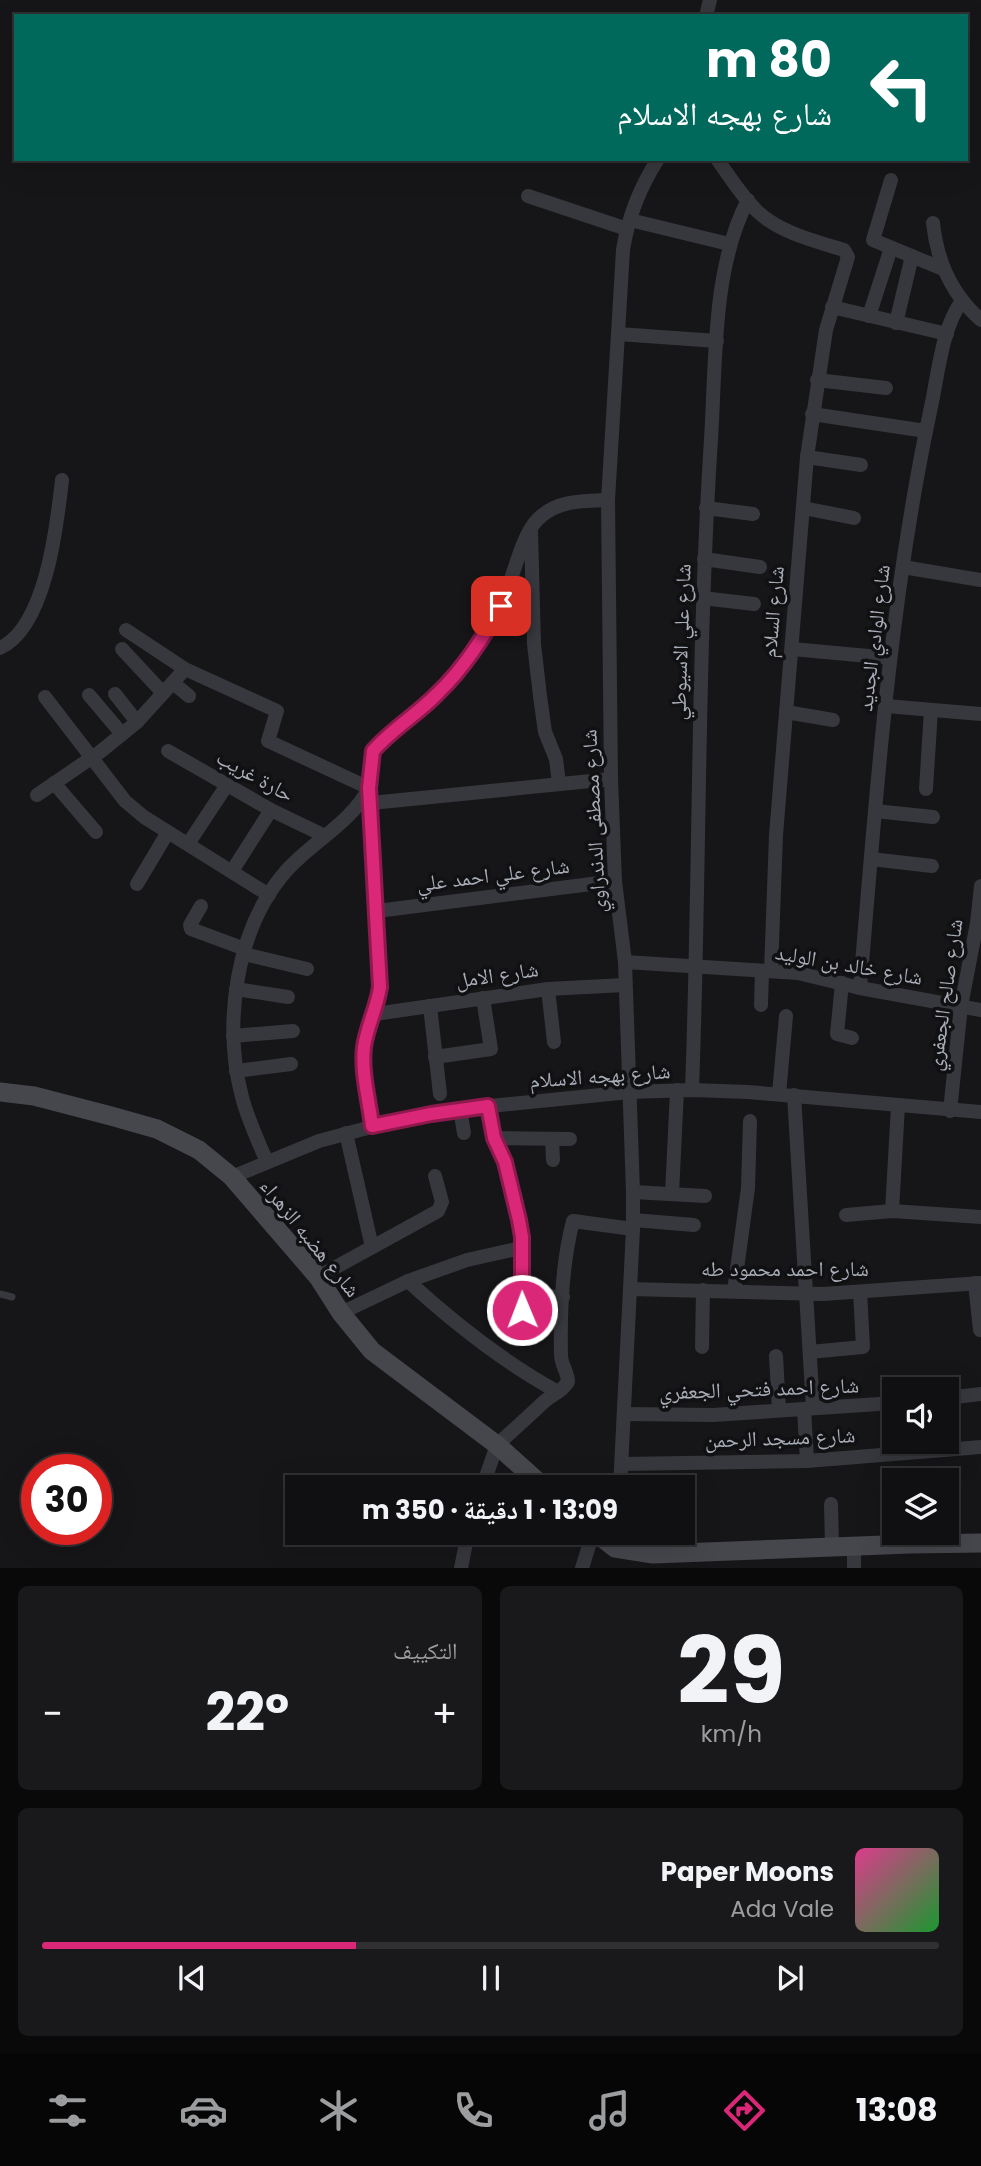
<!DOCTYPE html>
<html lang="ar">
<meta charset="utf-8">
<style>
:root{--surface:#101012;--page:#19191b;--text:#f1f3f6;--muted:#9c9d9f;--line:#303032;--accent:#db2777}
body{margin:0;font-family:Poppins,"Noto Naskh Arabic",sans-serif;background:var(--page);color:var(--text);direction:rtl;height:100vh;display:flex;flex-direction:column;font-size:26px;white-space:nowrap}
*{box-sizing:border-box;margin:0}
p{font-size:23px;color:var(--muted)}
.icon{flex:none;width:38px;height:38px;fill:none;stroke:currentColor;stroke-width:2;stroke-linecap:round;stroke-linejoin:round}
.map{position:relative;height:1568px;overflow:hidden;direction:ltr}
.details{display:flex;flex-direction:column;gap:18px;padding:18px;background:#09090a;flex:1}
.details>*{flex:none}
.hud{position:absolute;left:14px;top:14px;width:954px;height:147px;border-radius:0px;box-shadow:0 7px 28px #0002,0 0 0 2px var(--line);direction:rtl;background:#00695c;color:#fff;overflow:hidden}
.buttons{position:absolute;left:882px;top:1377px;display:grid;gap:14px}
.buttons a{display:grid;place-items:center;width:77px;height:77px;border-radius:0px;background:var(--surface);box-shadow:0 7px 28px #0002,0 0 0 2px var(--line);font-size:35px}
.speed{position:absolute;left:21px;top:1454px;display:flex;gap:14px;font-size:35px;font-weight:700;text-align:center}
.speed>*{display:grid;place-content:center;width:91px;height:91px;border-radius:50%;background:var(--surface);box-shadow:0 7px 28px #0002,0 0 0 2px var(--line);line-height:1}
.speed .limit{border:10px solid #d22;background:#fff;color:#111}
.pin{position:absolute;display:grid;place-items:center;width:60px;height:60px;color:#fff;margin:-30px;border-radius:14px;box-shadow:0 4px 10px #0006}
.me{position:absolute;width:77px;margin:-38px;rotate:359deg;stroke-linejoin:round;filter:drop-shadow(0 0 5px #0008)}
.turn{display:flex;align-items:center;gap:24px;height:147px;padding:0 21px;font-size:32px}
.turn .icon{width:91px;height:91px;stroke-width:2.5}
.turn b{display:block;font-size:49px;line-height:60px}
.big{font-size:52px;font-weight:700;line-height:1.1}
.details .tile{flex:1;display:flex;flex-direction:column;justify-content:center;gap:10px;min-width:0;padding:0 24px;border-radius:10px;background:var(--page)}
.details .dial{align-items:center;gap:0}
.dial b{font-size:91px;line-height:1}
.song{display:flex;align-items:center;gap:21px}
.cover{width:84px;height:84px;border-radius:10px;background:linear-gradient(135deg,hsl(330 70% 55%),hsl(130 70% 35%))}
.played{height:7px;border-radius:4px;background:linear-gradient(90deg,var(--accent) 35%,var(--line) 35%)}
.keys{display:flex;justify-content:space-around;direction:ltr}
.heat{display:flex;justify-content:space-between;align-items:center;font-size:38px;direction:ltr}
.details .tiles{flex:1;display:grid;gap:18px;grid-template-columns:1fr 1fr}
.tile:last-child{grid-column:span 2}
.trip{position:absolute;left:285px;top:1475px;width:410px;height:70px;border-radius:0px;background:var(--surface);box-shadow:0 7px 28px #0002,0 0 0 2px var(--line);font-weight:700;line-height:70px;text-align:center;direction:rtl}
.menu{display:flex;height:112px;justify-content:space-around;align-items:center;background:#060607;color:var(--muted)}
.menu .icon{width:49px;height:49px}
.menu .current{color:var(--accent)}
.menu b{font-size:32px;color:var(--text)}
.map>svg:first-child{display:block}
</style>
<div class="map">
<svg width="981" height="1568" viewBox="0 0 981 1568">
<rect width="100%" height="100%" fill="#161618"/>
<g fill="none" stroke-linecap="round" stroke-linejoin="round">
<path stroke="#37383d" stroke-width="7" d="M0,1294L12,1297"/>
<g stroke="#37383d" stroke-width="14">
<path d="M706,16L710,0"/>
<path d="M717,159C730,177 742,197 758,212C781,233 815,241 844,250L848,257L826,330L807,457L776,835L771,971"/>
<path d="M891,180L873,240L943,269"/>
<path d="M528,196L627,229"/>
<path d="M630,220L729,244"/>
<path d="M933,223C937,261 951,294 981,320"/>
<path d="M832,307L947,334"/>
<path d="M869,316L891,248"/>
<path d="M896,323L912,256"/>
<path d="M618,334L717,341"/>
<path d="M817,380L886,388"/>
<path d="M812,414L926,431"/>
<path d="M807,457L861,465"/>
<path d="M706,508L753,514"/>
<path d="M803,508L854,518"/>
<path d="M531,532L534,644L540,696L545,732L556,759L559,783"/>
<path d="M704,559L760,567"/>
<path d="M903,567L981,580"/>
<path d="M702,598L754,604"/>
<path d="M126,630L185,669L277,711L268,741L369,788"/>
<path d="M0,648C46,627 57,525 62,480"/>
<path d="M122,649L163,693"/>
<path d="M792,649L890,658"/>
<path d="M173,683L189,696"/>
<path d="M115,694L137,722"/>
<path d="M89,695L122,734"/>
<path d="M45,697L125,801L144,817L269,895"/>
<path d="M886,706L981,714"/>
<path d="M786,712L833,720"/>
<path d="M168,751L271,810L323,835"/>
<path d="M54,783L96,832"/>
<path d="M926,789L931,710"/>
<path d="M37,795L100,752L137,722L185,669"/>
<path d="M371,803L611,779"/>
<path d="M875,811L933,817"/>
<path d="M188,844L227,785"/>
<path d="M871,859L932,866"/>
<path d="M232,871L271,810"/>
<path d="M137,884L168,832"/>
<path d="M201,906L190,925L191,929L245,949"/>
<path d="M377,911L615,881"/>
<path d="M244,954L307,969"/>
<path d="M625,962L798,973L860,988L981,1010"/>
<path d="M842,983L837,1034L852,1038"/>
<path d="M860,988C876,794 890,598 931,407C938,375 942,327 962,301"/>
<path d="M236,989L288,997"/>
<path d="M548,989L554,1042"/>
<path d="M761,1005L762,971"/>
<path d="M430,1006L440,1094"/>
<path d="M375,1014L548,989L625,985"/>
<path d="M233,1036L293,1031"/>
<path d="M435,1057L491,1049L483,998"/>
<path d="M236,1071L291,1064"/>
<path d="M692,1090C700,873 697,656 711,439C716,363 712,268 748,200"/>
<path d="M779,1094L786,1016"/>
<path d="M794,1095L813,1408"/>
<path d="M488,1106L494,1138L505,1162L517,1203L522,1237V1325"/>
<path d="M460,1109L464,1133"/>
<path d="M950,1111L961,1006L977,923L981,886"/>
<path d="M372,1126C369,1100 361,1072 365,1047C368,1026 377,1008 380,987L369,788L370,762L373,751L381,742C429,703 472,663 500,607C513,582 520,537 538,519C557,500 583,501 608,500"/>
<path d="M346,1133L372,1247"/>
<path d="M494,1138L570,1139"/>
<path d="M552,1139L553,1160"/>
<path d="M267,1162C258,1141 248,1120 242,1097C223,1025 235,928 287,870C312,842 352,822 369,788"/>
<path d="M232,1177L319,1141L401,1119L460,1109L630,1092L692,1090L748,1092L981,1112"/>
<path d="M633,1192L705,1196"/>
<path d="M672,1194L677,1090"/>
<path d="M892,1211L898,1106"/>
<path d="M846,1215L892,1211L981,1217"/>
<path d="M633,1220L694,1225"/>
<path d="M318,1277L438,1211L442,1202L435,1176"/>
<path d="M408,1281C454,1323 503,1362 558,1392"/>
<path d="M975,1283L980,1330"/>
<path d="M630,1289L823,1294L981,1283"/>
<path d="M734,1291L748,1188L750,1121"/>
<path d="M521,1295L563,1297"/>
<path d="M341,1313L408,1281L467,1260L521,1248"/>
<path d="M702,1347L703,1290"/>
<path d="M810,1352L863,1347L860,1292"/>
<path d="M776,1356L779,1410"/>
<path d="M947,1398L981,1394"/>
<path d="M804,1409L807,1461"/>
<path d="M625,1414L713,1415L894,1403"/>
<path d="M623,1464L807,1461L981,1447"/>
<path d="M430,1482L447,1488"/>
<path d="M482,1488L497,1445L546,1400L562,1389L568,1382C568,1372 561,1365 561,1355C560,1311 562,1263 573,1221L633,1229"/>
<path d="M620,1488L633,1229V1192L625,962L615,881L611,779L608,500L623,250C628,218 640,187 658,159"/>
<path d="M831,1504L832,1547"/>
<path d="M854,1546V1568"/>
<path d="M461,1568L468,1533"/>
<path d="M582,1568L593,1533"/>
</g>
<g stroke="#45474d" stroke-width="19">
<path d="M0,1092L34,1096L111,1116L157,1129L199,1150L232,1177L318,1277L341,1313L372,1351L497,1445L545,1488"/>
<path d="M596,1533L615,1548L653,1554L910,1544L981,1543"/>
</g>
</g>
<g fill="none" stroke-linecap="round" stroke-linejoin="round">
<g stroke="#8e194d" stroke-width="18">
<path id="route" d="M501,606C483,638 464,668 438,693C418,714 392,729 373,751L369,788L380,987C377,1008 367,1026 364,1047C361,1072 369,1100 372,1126L431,1114L488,1106L494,1138L505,1162L519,1220L522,1237V1310"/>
</g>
<use href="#route" stroke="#db2777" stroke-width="12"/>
</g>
<g text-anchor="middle" stroke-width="7" stroke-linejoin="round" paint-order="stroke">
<g font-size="21" fill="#a8adb8" stroke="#111113">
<text transform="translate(773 612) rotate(-85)" y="7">شارع السلام</text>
<text transform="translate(874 638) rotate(-83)" y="7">شارع الوادي الجديد</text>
<text transform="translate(681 642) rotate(-88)" y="7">شارع علي الاسيوطي</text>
<text transform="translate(255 776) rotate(29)" y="7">حارة غريب</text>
<text transform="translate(594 821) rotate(-93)" y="7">شارع مصطفى الدندراوي</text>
<text transform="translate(493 875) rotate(-7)" y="7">شارع علي احمد علي</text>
<text transform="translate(849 965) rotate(10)" y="7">شارع خالد بن الوليد</text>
<text transform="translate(497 975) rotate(-8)" y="7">شارع الامل</text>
<text transform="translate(945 995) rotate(-82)" y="7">شارع صالح الجعفري</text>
<text transform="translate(600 1076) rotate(-4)" y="7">شارع بهجه الاسلام</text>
<text transform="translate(310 1238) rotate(51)" y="7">شارع هضبه الزهراء</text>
<text x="785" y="1276">شارع احمد محمود طه</text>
<text transform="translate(759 1389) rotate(-2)" y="7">شارع احمد فتحي الجعفري</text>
<text transform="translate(780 1438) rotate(-2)" y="7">شارع مسجد الرحمن</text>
</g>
</g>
</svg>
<div class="buttons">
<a><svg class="icon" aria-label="sound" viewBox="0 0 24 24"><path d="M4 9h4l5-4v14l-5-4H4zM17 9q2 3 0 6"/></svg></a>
<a><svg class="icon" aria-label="layers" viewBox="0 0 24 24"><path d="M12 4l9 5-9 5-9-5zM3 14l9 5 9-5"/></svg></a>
</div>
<div class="speed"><div class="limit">30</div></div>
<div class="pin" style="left:501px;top:606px;background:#d93025"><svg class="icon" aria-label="arrive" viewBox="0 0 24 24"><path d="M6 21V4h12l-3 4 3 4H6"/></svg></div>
<svg class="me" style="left:522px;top:1310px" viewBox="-20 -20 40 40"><circle r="17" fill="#db2777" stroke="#fff" stroke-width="3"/><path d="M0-11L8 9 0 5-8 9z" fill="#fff"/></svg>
<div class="trip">13:09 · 1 دقيقة · 350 m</div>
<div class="hud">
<div class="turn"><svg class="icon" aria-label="left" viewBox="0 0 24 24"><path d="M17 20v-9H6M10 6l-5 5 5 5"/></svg><div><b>80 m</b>شارع بهجه الاسلام</div></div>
</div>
</div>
<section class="details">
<div class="tiles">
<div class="tile dial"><b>29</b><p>km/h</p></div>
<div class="tile"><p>التكييف</p>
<div class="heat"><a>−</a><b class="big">22°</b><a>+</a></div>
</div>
<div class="tile">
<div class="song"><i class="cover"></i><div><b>Paper Moons</b><p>Ada Vale</p></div></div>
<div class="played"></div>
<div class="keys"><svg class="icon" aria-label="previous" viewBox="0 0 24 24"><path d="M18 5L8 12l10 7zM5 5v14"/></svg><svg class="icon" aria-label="pause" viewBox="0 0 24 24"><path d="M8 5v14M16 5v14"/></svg><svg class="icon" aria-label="next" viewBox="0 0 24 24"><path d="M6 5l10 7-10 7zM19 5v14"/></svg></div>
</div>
</div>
</section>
<nav class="menu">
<b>13:08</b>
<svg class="icon current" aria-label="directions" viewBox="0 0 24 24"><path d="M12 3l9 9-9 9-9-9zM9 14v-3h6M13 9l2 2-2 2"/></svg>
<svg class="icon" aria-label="music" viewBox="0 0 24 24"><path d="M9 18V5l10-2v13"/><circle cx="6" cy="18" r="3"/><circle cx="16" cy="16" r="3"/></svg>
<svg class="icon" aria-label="phone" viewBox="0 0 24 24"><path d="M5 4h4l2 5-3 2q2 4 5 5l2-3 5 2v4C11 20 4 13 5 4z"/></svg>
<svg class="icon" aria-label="climate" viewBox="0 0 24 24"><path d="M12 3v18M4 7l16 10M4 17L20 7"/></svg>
<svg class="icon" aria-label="car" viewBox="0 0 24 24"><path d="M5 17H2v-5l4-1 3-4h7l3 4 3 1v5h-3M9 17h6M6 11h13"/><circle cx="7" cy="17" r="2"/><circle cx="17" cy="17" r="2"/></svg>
<svg class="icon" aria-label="filters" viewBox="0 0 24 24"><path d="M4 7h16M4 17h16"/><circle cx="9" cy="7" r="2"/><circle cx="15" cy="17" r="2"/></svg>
</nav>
